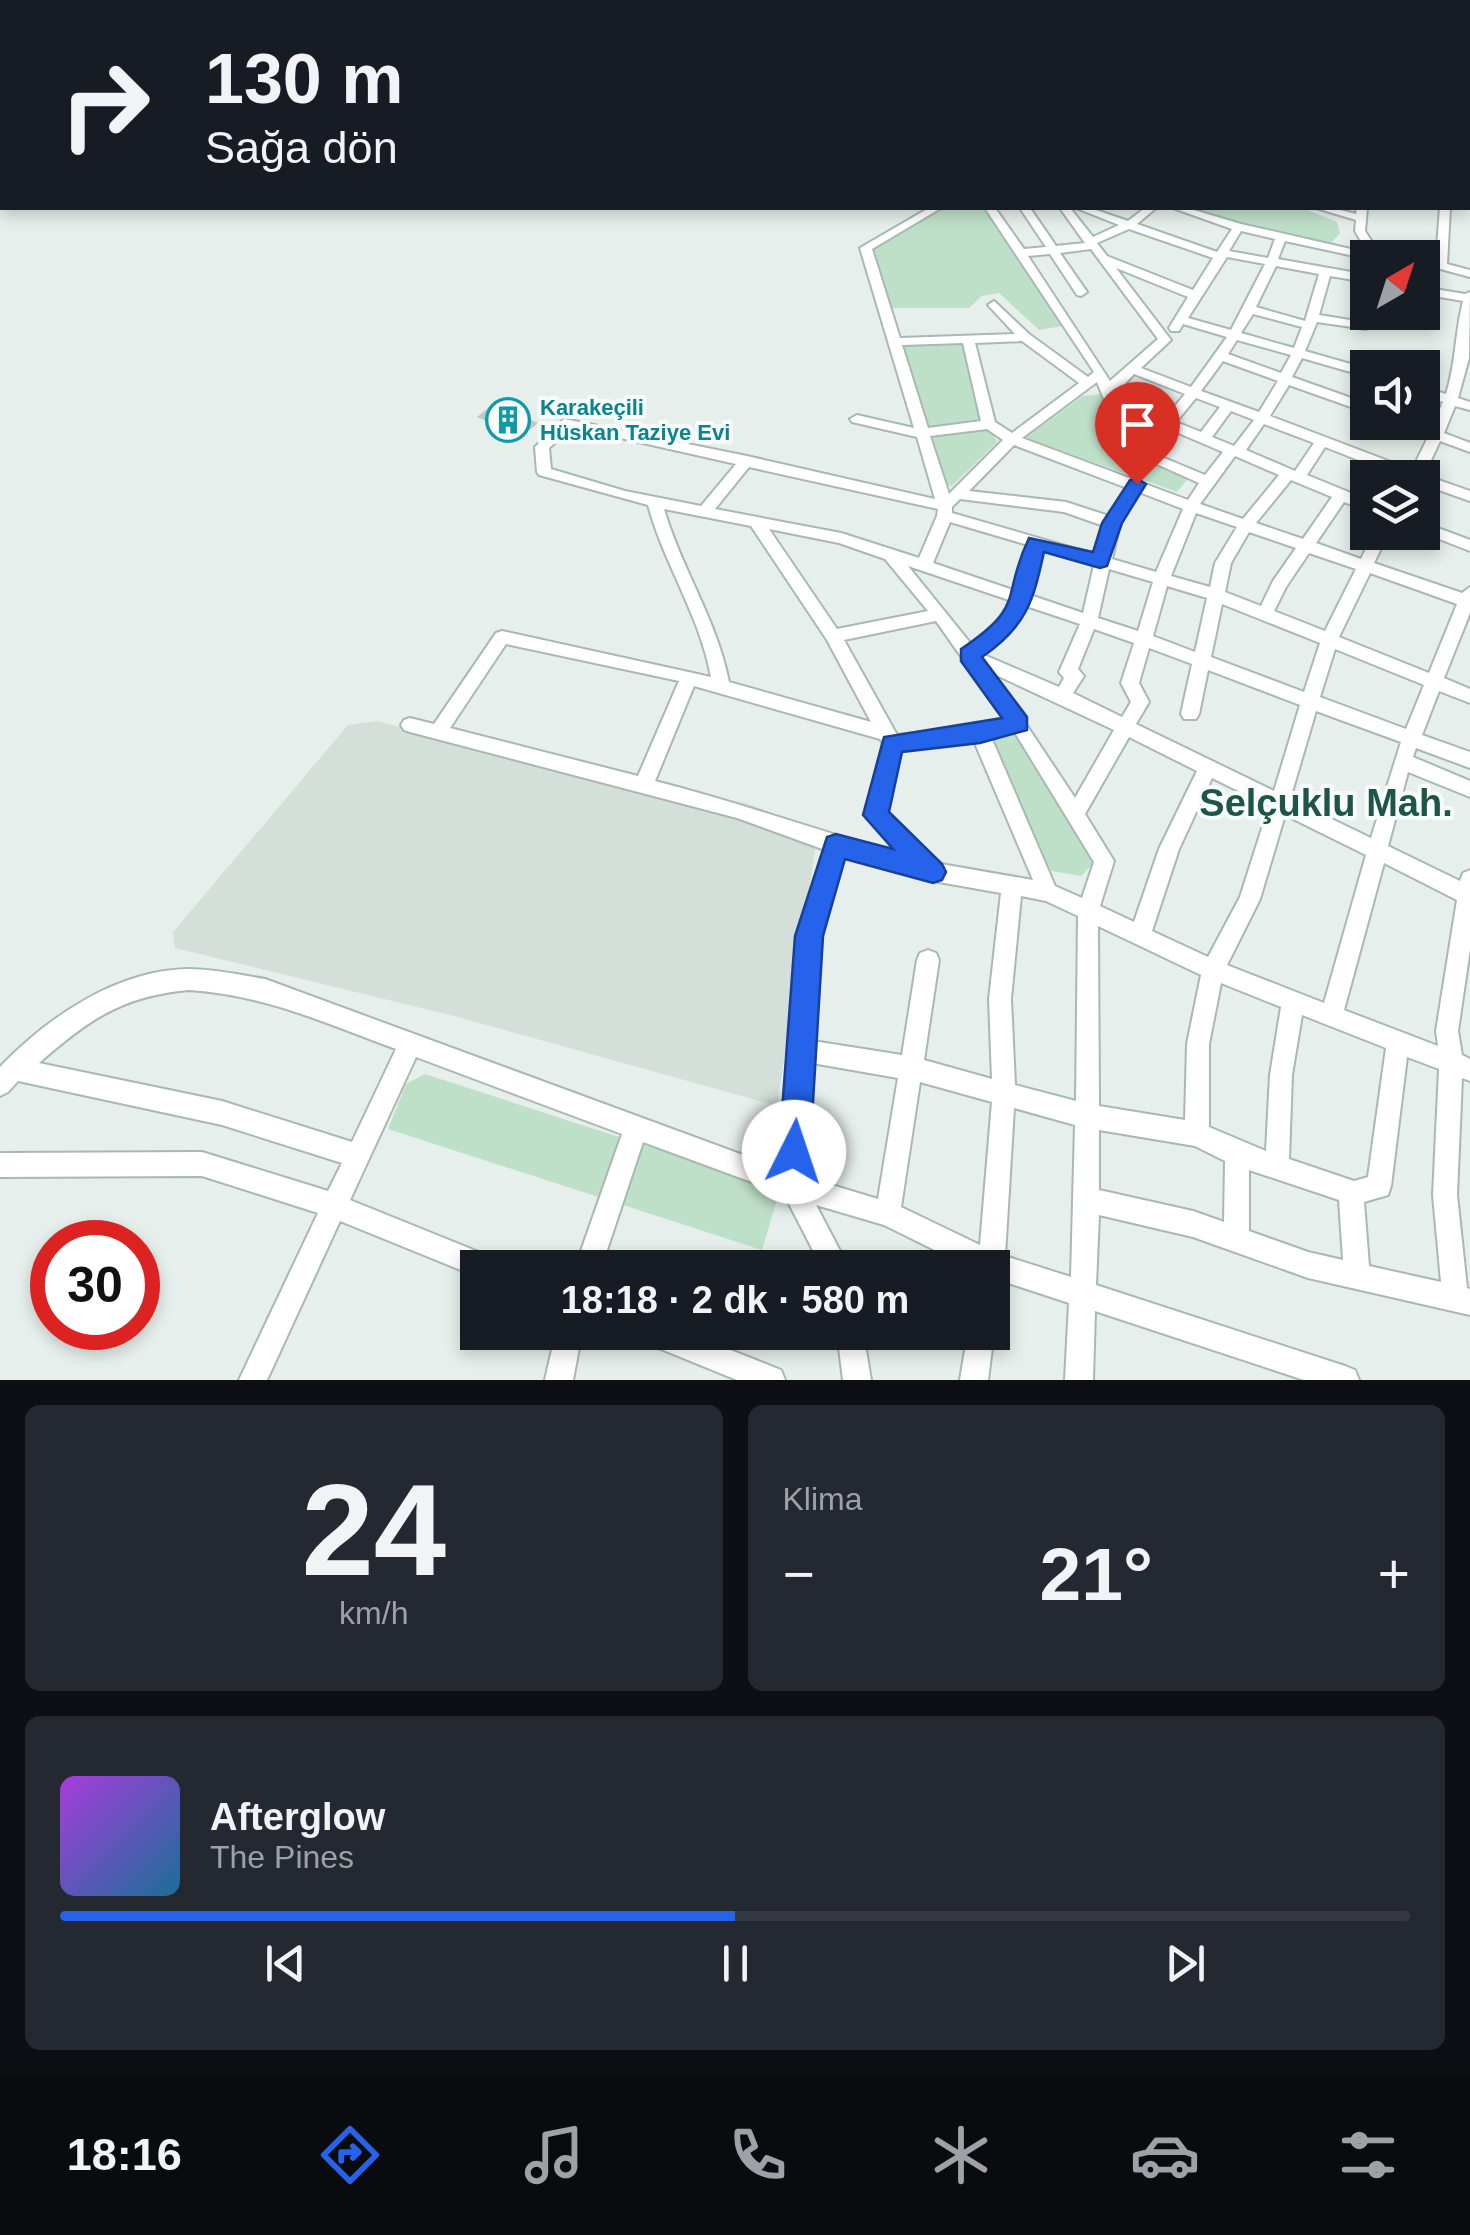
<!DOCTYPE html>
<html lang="tr">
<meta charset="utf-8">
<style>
:root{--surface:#171b24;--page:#242831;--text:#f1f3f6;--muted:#9ea1a6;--line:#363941;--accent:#2563eb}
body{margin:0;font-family:Helvetica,sans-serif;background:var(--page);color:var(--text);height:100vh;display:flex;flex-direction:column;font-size:38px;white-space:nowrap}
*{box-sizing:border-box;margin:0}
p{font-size:32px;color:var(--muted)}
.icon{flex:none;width:55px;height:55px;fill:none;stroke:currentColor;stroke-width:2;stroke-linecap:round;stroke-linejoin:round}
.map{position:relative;height:1380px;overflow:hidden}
.drawer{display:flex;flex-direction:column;gap:25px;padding:25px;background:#0d0f14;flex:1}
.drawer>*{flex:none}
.hud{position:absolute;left:0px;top:0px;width:1470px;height:210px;box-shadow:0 5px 15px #0003;background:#171b24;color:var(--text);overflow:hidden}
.needle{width:65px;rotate:39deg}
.tools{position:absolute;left:1350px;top:240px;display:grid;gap:20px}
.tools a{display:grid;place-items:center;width:90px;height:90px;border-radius:0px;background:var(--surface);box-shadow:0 5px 15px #0003;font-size:50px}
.speed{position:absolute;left:30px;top:1220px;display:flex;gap:20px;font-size:50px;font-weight:700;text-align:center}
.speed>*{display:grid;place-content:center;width:130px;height:130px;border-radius:50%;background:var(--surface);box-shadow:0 5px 15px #0003;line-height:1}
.speed .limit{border:15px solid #d22;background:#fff;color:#111}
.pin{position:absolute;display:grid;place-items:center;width:85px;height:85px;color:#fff;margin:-102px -42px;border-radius:50% 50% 50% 0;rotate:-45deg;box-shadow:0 0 10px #0007}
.pin .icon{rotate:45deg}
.me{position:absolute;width:110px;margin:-55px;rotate:4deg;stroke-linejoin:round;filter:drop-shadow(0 0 8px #0008)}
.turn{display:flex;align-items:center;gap:35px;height:210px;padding:0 40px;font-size:45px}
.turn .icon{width:130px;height:130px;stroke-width:2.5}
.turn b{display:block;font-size:70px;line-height:85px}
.big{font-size:75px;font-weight:700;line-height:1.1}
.drawer .card{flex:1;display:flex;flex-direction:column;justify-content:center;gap:15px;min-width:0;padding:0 35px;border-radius:15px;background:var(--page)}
.drawer .dial{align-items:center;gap:0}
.dial b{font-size:130px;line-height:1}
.song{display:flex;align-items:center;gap:30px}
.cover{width:120px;height:120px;border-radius:15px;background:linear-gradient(135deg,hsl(280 70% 55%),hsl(200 70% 35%))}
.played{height:10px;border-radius:5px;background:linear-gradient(90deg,var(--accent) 50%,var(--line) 50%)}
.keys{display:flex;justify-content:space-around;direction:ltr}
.heat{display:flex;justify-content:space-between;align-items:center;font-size:55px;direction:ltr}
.drawer .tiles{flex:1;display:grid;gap:25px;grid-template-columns:1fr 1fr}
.card:last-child{grid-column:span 2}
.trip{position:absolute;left:460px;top:1250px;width:550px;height:100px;border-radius:0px;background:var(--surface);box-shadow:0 5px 15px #0003;font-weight:700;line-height:100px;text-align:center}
.tabs{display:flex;height:160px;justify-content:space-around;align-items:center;background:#090b0e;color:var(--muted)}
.tabs .icon{width:70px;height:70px}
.tabs .selected{color:var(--accent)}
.tabs b{font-size:45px;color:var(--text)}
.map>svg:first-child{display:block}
</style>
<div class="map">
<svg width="1470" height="1380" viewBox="0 0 1470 1380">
<rect width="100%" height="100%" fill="#e6efeb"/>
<path fill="#d4dfda" d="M377,721L577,772L746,803L818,831L777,1106L458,1017L175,948L173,932L348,725Z"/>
<g fill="#bfe0c8">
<path d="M1185,208H1303L1337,222L1340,233L1332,242L1320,245Z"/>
<path d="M939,210H986L1063,326L1039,330L999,293L982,296L969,308H889L871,247Z"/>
<path d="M964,341L982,420L928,428L904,345Z"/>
<path d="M1100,394L1166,426L1142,458L1189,477L1177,492L1025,438L1083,396Z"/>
<path d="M989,428L997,442L952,486L941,484L929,435Z"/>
<path d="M1017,731L1096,861L1081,876L1051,871L984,736Z"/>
<path d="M425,1074L767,1185L779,1193L762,1250L388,1129L406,1084Z"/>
</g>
<path fill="#bbcac4" d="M493,404L538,423L522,436L477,417Z"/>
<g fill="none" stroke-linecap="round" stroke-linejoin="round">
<g stroke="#a8b8b2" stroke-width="4">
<g id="minor">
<path d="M953,0H963L965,2H956Z"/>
<path d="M1059,0H1067L1069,2H1061Z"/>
<rect x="1184" y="0" width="8" height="2"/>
<path d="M1280,0H1291L1293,2H1283Z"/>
<rect x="1384" y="0" width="8" height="2"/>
<path d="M1402,0H1410L1411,2H1403Z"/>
<rect x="1425" y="0" width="8" height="2"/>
<path d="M1456,0H1470V4L1457,2Z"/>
<rect x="1468" y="40" width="2" height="5"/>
<rect x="1468" y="76" width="2" height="6"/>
<rect x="1468" y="124" width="2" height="6"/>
<rect x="1468" y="176" width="2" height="6"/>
<rect x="1468" y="200" width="2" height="6"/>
<path d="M929,208H941L872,249L900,338L1015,334L988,305L994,301L1029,334L1088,377L1094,372L985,208H995L1024,249L1046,247L1020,208H1030L1056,246L1085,243L1060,208H1070L1093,237L1119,225L1076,208H1090L1128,221L1145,208H1156L1137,224L1217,252L1232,229L1173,208H1187L1241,224L1368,253L1355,231L1356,220L1316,208H1332L1356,214L1357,208H1367L1365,231L1374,245L1417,258H1397L1379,253L1382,258L1368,259L1285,241L1278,259L1368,275L1369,312L1366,329L1317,322L1305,351L1368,369V377L1302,358L1292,377L1368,404V413L1289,385L1270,416L1412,470L1428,437L1396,422H1417L1432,428L1443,402L1422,395V387L1446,394C1456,363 1455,332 1463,301L1422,294V287L1465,294L1470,292L1469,358L1458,398L1470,402V410L1455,406L1444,433L1470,443V452L1440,441L1424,475L1470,491V501L1422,484V478H1404L1325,447L1307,475L1368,500V511L1344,502L1316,543L1361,559L1374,532H1389L1374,563L1462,593L1470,587V613L1444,678L1470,689V703L1439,691L1422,735L1470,752V768L1416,748L1413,757L1470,781V797L1408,772L1388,846L1460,881L1463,873L1470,870V949L1458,1031L1462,1055L1470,1059V1081L1462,1078L1457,1195L1467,1288L1470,1289V1315L1308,1278L1193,1237L1099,1215L1096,1285L1345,1366L1355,1370L1359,1380H1304L1095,1311L1093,1380H1065L1069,1303L996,1279L992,1280V1268H971L884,1225L816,1205L849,1268H822L784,1194L643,1142L601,1268H575L622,1134L416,1057L350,1200L496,1259L500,1268H478V1277L340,1221L267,1380H239L318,1213L202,1176L0,1177V1153L202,1152L328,1191L342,1163L222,1125L18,1081L8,1092L0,1096V1067C48,1017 117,970 188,969C214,969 240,975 265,979L781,1169L799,936L825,850L737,818L410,732L404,730L401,725L404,720L410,718L434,724L496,633L502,631L711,677C700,616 664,564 648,505L539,475L537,472L535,447L564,419L747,456L935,499L917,437L852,422L850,419L857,415L914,428L860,248ZM1129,229L1213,258L1193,290L1107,256L1097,243ZM1241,231L1275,239L1268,258L1229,251ZM1091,249L1158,339L1110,381L1028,256L1050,254L1077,295L1081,296L1087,292L1060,253ZM1227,257L1265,264L1231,330L1188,318ZM1276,266L1319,274L1305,321L1256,307ZM1116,268L1188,297L1169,328L1171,331H1179L1183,324L1227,337L1191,387L1141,368L1171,340ZM1330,276L1360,281L1356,321L1319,315ZM1253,314L1302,327L1294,348L1241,333ZM1237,340L1291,355L1281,373L1228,354ZM1022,341L1079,383L1012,433L995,422L975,343ZM963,343L981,421L928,428L902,345ZM1223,361L1278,381L1259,412L1201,391ZM1134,374L1185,394L1166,417L1115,394ZM1097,382L1104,399L1166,427L1141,457L1199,483L1188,500L1022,438ZM1196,398L1220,407L1201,432L1176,422ZM1231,411L1254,420L1234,446L1212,437ZM1264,424L1314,443L1295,471L1246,450ZM572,427L736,464L701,506L625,491L551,469L549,448ZM987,429L1003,440L949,494L930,436ZM1176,432L1223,452L1205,475L1157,455ZM1014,445L1127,488L1109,516L1066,502L969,491ZM1235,456L1279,475L1243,519L1200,504ZM749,467L938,509L937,516L919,558L841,533L715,509ZM1291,480L1332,497L1303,539L1256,523ZM1139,492L1183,509L1156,572L1112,559L1120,523ZM960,499L1064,512L1104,526L1097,555L952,513V507ZM664,509L751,526L827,640L871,722L729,682C717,620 681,568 664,509ZM1196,513L1237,527L1215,563L1210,587L1171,576ZM950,522L1028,545L1016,591L933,563ZM769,529L839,543L885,559L928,611L837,629ZM1249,532L1296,548L1273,581L1261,606L1225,592L1231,563ZM1042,550L1094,565L1083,613L1030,595ZM1309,553L1356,569L1325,631L1274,611L1286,587ZM908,566L1012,601L994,626L971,644ZM1109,569L1153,582L1138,631L1098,618ZM1370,573L1457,604L1429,673L1339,637ZM1167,586L1207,598L1195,652L1153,636ZM1222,604L1320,643L1304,692L1211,657ZM1026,606L1080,624L1059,672L1064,678L1059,687L982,654L1005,635ZM936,621L1005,719L980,726L897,735L844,640ZM1094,629L1134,643L1121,683L1131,702L1122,717L1073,693L1084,676L1078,669ZM506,644L679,681L638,776L450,728ZM1149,648L1192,664L1181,714L1184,719H1196L1199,714L1208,670L1300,705L1274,791L1136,724L1149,702L1139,683ZM1335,649L1424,685L1406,729L1320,697ZM992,673L1114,730L1075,798ZM694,686L880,739L883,743L865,815L901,854C818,831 738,802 655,781ZM1316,711L1401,742L1371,838L1290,799ZM1014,731L1094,862L1082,898L1055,886L991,737ZM1129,737L1197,771L1159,849L1134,922L1100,906L1114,861L1085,814ZM974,741L1033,880L935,863L885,813L900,750ZM1212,778L1269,806L1240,897L1208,957L1152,931L1179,849ZM1285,815L1366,855L1324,1003L1227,965L1260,899ZM843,856L933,881L1001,893L989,999L992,1079L924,1060L939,960L936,953L928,950L920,953L917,960L902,1055L813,1041L819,936ZM1384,863L1457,900L1436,1031L1438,1046L1344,1010ZM1021,896L1046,901L1078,916L1076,1101L1015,1085L1011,999ZM1098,926L1201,975L1187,1044L1185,1120L1099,1106ZM1221,983L1281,1007L1270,1075L1266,1151L1209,1127V1044ZM189,990C265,995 325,1023 396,1049L352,1142L222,1101L39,1063C88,1020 122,996 189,990ZM1302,1015L1386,1048L1368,1177L1354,1181L1289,1159L1292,1075ZM1407,1057L1439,1069L1433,1195L1441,1282L1369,1266L1364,1202L1388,1195L1391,1186ZM812,1063L898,1078L878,1199L805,1177ZM920,1082L992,1102L980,1245L901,1207ZM1014,1108L1075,1125L1071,1277L1005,1256ZM1099,1130L1195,1146L1225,1161L1224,1222L1193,1211L1099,1190ZM1249,1170L1339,1200L1343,1260L1308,1252L1249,1231Z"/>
<path d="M1440,208H1450L1447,264L1470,270V277L1422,264V258H1418L1436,260Z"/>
<path d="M1403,312H1415L1411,325H1403Z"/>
<path d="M1422,522L1470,540V551L1421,532Z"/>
<path d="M992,1328L994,1332L988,1380H960L968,1332H992Z"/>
<path d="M556,1332H582L573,1380H545Z"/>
<path d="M637,1332H685L781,1370L785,1380H737L641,1341Z"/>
<path d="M837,1332H863L871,1380H843Z"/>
</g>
</g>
<use href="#minor" fill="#fff" fill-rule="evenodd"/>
</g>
<path fill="#2563eb" stroke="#184099" stroke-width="2.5" d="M1137,478L1146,484L1122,523L1107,566L1100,568L1044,552C1033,602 1026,627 982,657L1027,717V730L980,743L902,752L889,812L942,864L946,872L942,880L933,883L845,859L823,936L810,1152L805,1163L794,1167L783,1163L779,1152L795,936L827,837L836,834L893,849L863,815L884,737L1002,718L961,661V649C1028,604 1000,598 1029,538L1093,552L1102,523L1130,480Z"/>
<defs>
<g id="building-ring" transform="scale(2.25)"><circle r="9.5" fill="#f7fbf9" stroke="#0f9aa8" stroke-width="1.5"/><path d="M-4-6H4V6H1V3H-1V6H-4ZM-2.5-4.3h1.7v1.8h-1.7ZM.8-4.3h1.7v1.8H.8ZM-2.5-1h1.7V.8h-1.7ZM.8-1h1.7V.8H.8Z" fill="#0f9aa8"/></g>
</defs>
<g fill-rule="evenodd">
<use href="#building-ring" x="508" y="420"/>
</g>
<g text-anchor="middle" stroke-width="8" stroke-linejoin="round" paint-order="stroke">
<g font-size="22" font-weight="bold" fill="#0d838f" stroke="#f7fbf9" text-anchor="start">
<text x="540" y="415">Karakeçili<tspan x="540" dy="25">Hüskan Taziye Evi</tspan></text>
</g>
<g font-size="38" font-weight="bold" fill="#1f5548" stroke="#f7fbf9">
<text x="1326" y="816">Selçuklu Mah.</text>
</g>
</g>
</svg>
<div class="tools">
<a><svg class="needle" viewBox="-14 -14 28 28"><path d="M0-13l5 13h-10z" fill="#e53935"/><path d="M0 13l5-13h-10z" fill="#9ea1a6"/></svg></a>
<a><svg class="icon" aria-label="sound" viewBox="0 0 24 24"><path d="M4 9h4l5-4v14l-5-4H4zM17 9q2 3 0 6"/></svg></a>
<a><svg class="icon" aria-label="layers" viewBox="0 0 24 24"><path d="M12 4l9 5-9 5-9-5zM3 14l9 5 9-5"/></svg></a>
</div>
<div class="speed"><div class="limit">30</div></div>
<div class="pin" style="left:1137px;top:484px;background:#d93025"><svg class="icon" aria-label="arrive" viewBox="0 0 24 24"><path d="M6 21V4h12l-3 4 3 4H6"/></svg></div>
<svg class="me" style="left:794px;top:1152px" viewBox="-20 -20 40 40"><circle r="19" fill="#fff"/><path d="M0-13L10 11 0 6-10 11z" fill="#2563eb"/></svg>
<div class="trip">18:18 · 2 dk · 580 m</div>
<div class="hud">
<div class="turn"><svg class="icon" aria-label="right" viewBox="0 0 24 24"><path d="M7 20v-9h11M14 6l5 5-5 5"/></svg><div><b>130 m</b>Sağa dön</div></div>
</div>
</div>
<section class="drawer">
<div class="tiles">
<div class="card dial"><b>24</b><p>km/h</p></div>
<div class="card"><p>Klima</p>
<div class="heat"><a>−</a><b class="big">21°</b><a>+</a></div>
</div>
<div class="card">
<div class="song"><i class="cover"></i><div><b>Afterglow</b><p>The Pines</p></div></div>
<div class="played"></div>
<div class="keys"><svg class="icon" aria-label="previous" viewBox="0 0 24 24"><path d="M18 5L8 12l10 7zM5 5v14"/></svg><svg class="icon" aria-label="pause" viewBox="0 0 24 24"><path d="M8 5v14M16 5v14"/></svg><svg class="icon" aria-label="next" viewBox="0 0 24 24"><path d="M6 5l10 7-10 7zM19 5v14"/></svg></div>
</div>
</div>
</section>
<nav class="tabs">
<b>18:16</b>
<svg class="icon selected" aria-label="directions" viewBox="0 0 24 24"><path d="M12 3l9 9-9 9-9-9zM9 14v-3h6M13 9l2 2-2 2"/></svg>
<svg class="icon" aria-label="music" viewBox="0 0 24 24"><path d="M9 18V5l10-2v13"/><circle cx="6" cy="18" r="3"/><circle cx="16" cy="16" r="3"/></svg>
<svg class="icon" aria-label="phone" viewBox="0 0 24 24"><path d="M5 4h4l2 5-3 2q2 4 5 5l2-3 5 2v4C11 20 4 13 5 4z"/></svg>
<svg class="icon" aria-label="climate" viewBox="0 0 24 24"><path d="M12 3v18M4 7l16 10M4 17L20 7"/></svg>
<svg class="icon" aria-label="car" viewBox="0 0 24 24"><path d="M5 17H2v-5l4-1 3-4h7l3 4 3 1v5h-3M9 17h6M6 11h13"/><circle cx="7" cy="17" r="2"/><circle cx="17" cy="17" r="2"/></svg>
<svg class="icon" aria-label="filters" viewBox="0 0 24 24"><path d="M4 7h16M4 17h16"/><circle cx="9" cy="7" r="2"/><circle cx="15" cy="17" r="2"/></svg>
</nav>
